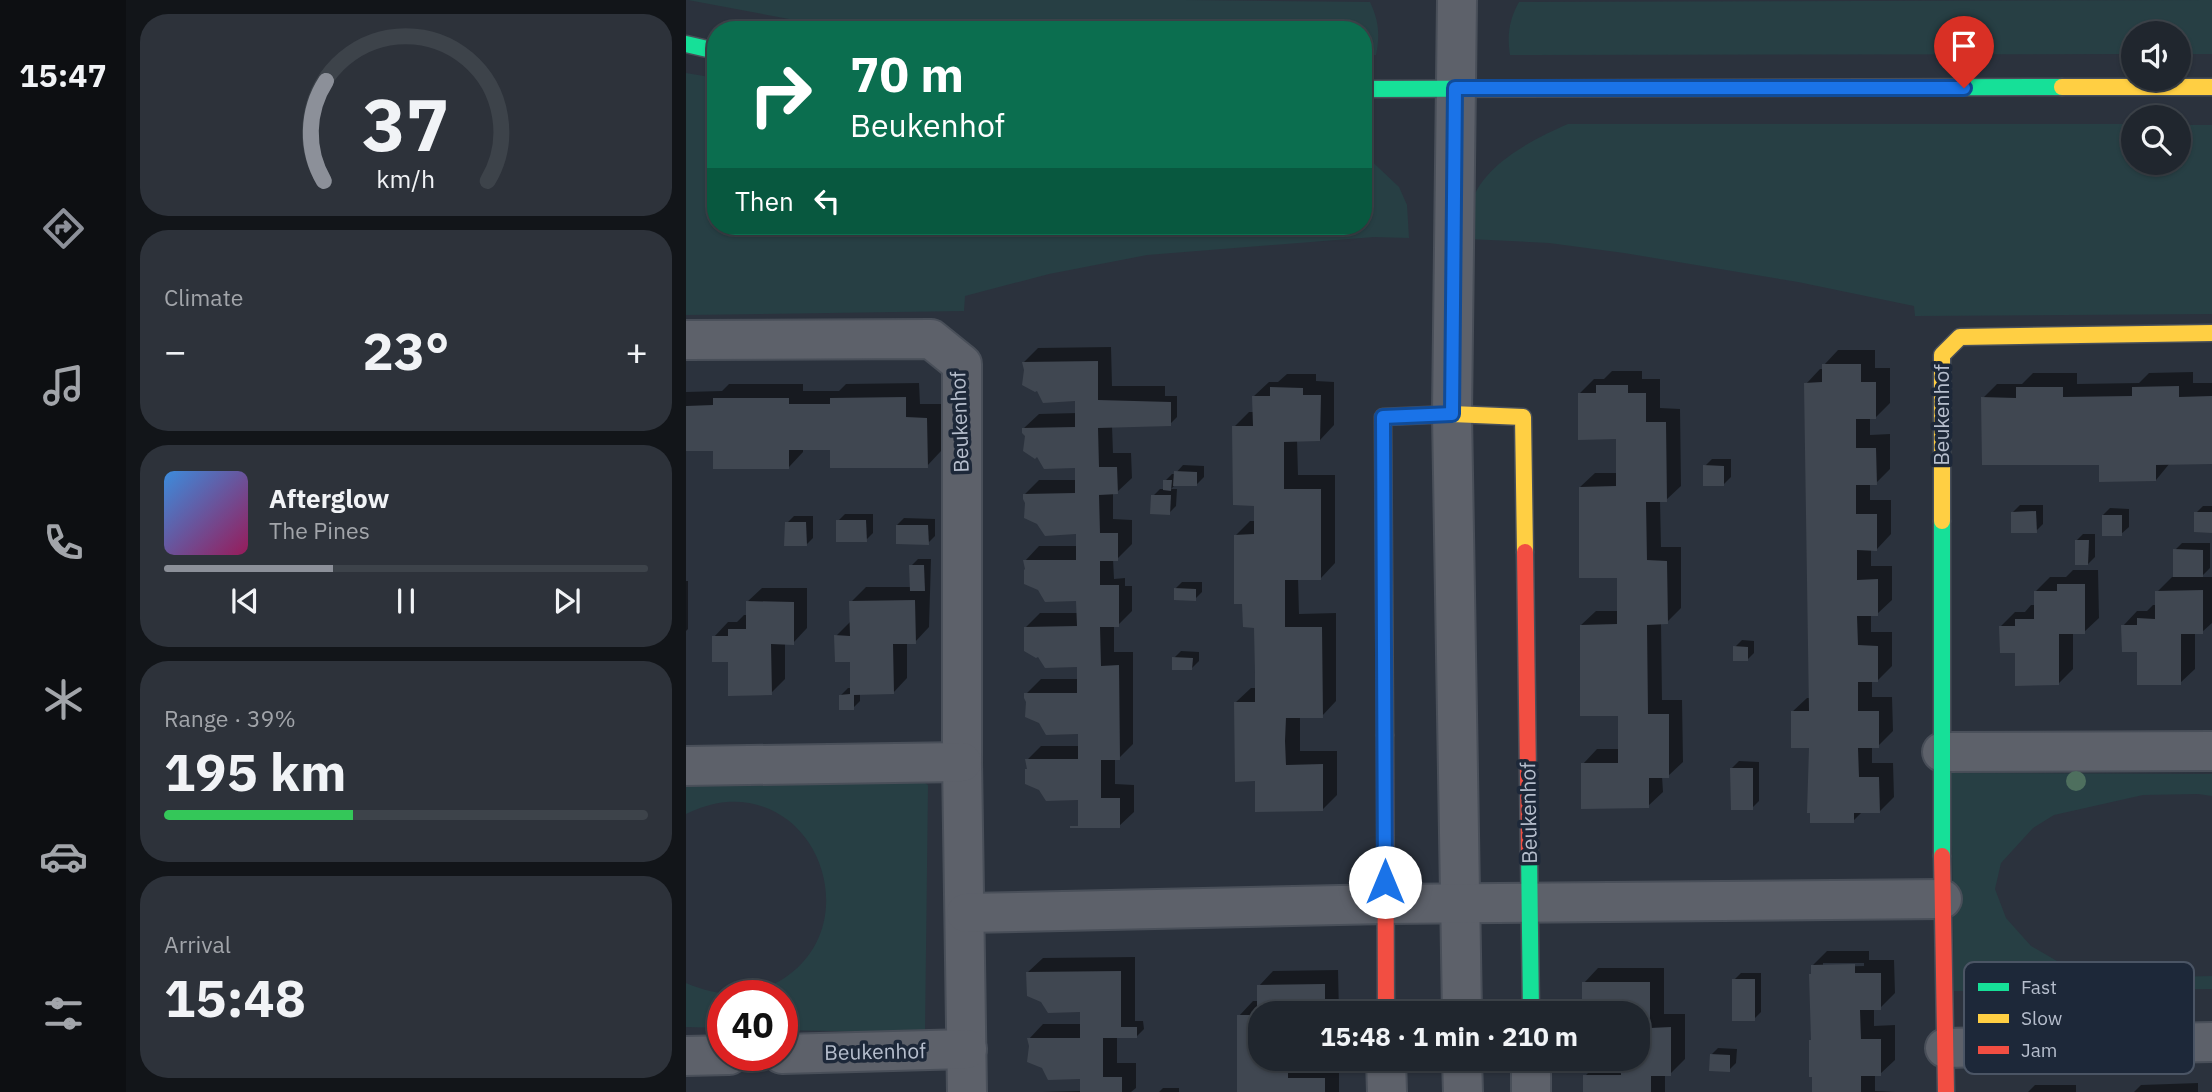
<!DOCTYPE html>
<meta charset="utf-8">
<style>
:root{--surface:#20262e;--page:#2d323a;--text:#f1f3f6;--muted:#a2a5aa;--line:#3d434a;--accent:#8c9099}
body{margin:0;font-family:"IBM Plex Sans",sans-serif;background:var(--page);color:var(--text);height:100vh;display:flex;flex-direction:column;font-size:26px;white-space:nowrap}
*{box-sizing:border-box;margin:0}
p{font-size:23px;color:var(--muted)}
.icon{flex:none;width:38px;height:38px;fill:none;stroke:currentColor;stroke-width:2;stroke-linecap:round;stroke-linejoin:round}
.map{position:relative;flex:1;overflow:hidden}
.sheet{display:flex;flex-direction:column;gap:14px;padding:14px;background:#121519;width:560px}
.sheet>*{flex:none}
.banner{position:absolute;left:21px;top:21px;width:665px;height:214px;border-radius:28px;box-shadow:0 2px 5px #0004,0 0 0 2px var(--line);background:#0b6e4f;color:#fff;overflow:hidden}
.controls{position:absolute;left:1435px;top:21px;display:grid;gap:14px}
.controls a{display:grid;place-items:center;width:70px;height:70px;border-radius:50%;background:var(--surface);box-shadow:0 2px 5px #0004,0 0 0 2px var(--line);font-size:35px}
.speed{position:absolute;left:21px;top:980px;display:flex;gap:14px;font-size:35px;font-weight:700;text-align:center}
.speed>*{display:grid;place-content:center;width:91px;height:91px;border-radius:50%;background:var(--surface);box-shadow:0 2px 5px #0004,0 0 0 2px var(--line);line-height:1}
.speed .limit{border:10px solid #d22;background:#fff;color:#111}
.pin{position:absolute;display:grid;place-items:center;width:60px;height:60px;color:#fff;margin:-72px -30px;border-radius:50% 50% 50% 0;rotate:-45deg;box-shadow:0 0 7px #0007}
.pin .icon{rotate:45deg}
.me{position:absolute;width:77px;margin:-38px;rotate:0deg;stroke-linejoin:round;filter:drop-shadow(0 0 5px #0008)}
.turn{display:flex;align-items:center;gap:24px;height:147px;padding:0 28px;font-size:32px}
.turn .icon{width:91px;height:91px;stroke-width:2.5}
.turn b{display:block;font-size:49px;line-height:60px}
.then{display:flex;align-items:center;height:66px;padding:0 28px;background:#0003;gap:14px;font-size:26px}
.big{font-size:52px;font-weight:700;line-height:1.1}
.sheet .tile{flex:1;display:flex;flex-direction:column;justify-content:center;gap:10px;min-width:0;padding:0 24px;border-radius:28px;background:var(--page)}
.sheet .dial{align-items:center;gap:0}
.dial svg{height:182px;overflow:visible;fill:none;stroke:var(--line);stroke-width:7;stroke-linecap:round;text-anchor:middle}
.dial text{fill:var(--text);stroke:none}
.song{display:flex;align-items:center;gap:21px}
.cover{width:84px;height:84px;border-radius:10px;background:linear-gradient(135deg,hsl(210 70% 55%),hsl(330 70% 35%))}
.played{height:7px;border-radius:4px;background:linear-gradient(90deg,var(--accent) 35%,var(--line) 35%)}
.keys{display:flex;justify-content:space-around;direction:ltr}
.heat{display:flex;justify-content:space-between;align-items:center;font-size:38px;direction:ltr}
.charge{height:10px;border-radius:5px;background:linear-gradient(90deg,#34c759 39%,var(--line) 0)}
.trip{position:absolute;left:562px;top:1001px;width:402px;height:70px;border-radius:28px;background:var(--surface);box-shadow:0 2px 5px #0004,0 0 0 2px var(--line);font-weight:700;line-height:70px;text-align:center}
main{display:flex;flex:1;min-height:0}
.tab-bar{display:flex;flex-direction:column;width:126px;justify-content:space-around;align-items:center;background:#0d0f12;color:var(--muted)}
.tab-bar .icon{width:49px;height:49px}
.tab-bar .on{color:var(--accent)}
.tab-bar b{font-size:32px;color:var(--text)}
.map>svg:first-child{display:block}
</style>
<main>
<nav class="tab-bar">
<b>15:47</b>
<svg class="icon on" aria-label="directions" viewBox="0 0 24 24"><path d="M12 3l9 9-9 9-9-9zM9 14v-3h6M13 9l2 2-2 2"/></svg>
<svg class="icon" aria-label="music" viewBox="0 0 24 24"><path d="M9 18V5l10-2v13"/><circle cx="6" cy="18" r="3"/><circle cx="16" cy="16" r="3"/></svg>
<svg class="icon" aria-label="phone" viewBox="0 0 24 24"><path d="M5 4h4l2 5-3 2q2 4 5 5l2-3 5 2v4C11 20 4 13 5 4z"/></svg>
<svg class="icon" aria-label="climate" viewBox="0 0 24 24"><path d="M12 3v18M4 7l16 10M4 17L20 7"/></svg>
<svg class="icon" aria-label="car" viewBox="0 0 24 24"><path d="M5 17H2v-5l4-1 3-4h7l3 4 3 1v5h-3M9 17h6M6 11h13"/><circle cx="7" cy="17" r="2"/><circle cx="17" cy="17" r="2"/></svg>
<svg class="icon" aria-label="filters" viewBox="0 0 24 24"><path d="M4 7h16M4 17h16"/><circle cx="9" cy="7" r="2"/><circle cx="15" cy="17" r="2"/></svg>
</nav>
<section class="sheet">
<div class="tile dial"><svg viewBox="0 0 100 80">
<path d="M14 69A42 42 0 1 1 86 69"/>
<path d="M14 69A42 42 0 0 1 15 25" stroke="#8c9099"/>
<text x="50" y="56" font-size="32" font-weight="700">37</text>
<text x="50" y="72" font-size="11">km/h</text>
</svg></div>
<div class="tile"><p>Climate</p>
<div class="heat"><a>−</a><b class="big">23°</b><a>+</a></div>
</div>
<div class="tile">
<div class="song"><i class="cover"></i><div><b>Afterglow</b><p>The Pines</p></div></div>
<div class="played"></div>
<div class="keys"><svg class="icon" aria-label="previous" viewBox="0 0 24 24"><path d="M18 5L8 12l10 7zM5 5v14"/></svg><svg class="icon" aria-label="pause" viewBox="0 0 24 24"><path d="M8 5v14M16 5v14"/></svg><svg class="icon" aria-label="next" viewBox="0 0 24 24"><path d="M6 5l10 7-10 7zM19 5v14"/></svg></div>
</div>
<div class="tile"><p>Range · 39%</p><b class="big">195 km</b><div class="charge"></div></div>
<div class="tile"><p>Arrival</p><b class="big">15:48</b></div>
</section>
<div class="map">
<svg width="1526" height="1092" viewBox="0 0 1526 1092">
<rect width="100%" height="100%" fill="#2b323d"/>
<g fill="#273f44">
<path d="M2,0H500L684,2C693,21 694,35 690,55H677V30H188L130,24Z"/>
<path d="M1526,0V54H1493V33H1447V54L824,55C821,35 823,20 833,2Z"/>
<path d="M0,73L30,78V226H677V153L713,187L721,205L723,238L688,237L461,255L363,274L279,296L278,311L0,315Z"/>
<path d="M882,124H1447V163H1493V125H1526V314L1229,316L1228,306L1112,282L938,253L863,243L783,239C783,228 783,216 785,206C793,166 849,138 882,124Z"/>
<path d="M0,773H225L242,785L239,1033L96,1030V996H37V1028L0,1027V983C33,997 65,999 97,979C178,928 137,796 41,802C26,803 13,808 0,814Z"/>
<path d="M1265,773L1526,774V796L1512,794L1457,795L1368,815L1347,828L1315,863L1309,889L1320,918L1345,946L1383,968L1441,978L1526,976V989L1268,991Z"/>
</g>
<g fill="#0007" fill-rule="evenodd">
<path d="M425,347L426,386H479V396H491V417L484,424L426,426L427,453H445L446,478L431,492L427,493V519L446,520V544L431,559H427L428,579L439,578V586H446V611L432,625H428V652H447V744L433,758H429V784L448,785V812L433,826L394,798L343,768L341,760L355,746H393V732L340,694L355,679H393V665L340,627L354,613H392V599L339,561L353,546H392V532L352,522L339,517V494L353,480H391V466L339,450L340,437L338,428L353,414L391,413L390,399L340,370L338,362L352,348Z"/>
<path d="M1152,350H1189V368H1204V403L1190,417H1184V435L1204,434V469L1190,483H1184V500H1205V534L1191,549H1185V566H1206V600L1191,614H1185V632H1206V666L1192,680H1186V697H1206L1207,731L1192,746H1186V763H1207L1208,797L1193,812H1176L1167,821L1106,712L1121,698H1124L1120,384L1134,369H1138V365Z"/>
<path d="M926,371H956V379H974V408L994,409L995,486L980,500H974L975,547H995V608L981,622H975L976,700H996L997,762L982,776H976L977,792L962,806L897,764L911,749H934V714L895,625L910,611H933L932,576L894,487L909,473H932L931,438L893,394L908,379H918Z"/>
<path d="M1507,372V383H1526V463H1484L1470,480L1415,463L1297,398L1311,384H1336L1347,373H1391V384L1453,383L1463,373Z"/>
<path d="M601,374H630V381L648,382V425L634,440H611L612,475H649V563L635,578H612L613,614L650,613V701L636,716H614V751H651V795L636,810L571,780L550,702L565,688H571L570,626L549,536L564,521H569V504L548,427L563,412H568V396L583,382H592Z"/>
<path d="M233,383L234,404H255V451L241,466L146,449H117V452L103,467L29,449H0V453V392L36,391L43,384H117V391H153L160,384Z"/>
<path d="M1026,459H1045V477L1038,484L1019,466Z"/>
<path d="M497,465L518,466V477L511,484L489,485L485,489H491L490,506L483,513L467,496L474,489H478L479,481L486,474H489Z"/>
<path d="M1334,505H1357V524L1350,531L1327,512Z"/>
<path d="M1517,506H1526V531L1510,513Z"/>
<path d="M1424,508L1443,509V527L1435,534L1417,515Z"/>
<path d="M159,514H187V533L180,540L152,521Z"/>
<path d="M108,516H127V538L120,545L101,523Z"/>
<path d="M218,518L249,519V536L242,543L211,525Z"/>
<path d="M1397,534H1409V557L1402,564L1390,541Z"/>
<path d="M1496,543H1524V568L1515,577H1526V623L1516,632H1509V669L1494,683L1453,651L1437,626L1451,611H1461L1467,605H1471V592L1486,577H1488L1489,550Z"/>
<path d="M232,559H245L243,627L229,642H221V678L207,693H174V701L167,708L155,695L162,688H166L165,660L150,636L165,621V602L180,587H225V566Z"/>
<path d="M1387,570H1412L1413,618L1398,632H1387V669L1372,684L1331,651L1315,626L1329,612H1339L1345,605H1349V592L1364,577H1380Z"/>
<path d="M0,581H2V629L0,631Z"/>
<path d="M496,582H516V592L509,599L489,589Z"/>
<path d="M76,588H121V628L107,643H99V679L85,693L43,661L28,637L42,622H51L58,615H61V602Z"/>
<path d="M1056,640L1068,641V653L1061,660L1049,647Z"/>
<path d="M495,651L513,652V661L506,668L488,658Z"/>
<path d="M1053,761L1073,762V801L1066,808L1046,768Z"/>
<path d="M1141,951H1183V960H1208L1209,993L1194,1008H1188V1026L1209,1025V1060L1194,1074H1189V1091L1209,1092H1128L1126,966ZM1137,963H1178V966L1137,967Z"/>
<path d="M449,957V1021H457L458,1029L451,1036H431V1063H450V1088L445,1092H356L396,1091V1077L345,1047L343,1039L357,1024H395V1010L342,972L357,958Z"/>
<path d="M912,968H978V1014H999V1059L984,1074H979V1092H899V1076L913,1062L952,1059V1013H898V983Z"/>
<path d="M652,970L653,1013H574V1059H616V1064H653V1092H553V1016L567,1001H573V986L587,971Z"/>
<path d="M1055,973H1075V1012L1068,1019L1048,980Z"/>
<path d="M1032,1048L1051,1049L1050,1063L1043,1070L1025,1055Z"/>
<path d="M1512,1083V1092H1448L1455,1085Z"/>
<path d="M1349,1085H1390V1092H1342Z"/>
<path d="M477,1088H493V1092H473Z"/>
</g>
<g fill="#404751">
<path d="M412,361V400L485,402V426L412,428L413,467H431L432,494L413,495L414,533H432V561H414V585H433V627H414L415,666L433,665L434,760H415V798H434V828H384V826H392V800L360,801L353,790L339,784V769H341L339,759H392V734L360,735L353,723L339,717L340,702L338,698V693H391V667L359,668L352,657L350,658L338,651V627L391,626L390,601L359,602L352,590L338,584V570L339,569L337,560H390V534L359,536L351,524L338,518L339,503L337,499V494L389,493V468L358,469L351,457L349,459L337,451L339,436L336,433V428L389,427V401L357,403L351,391L349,392L336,385L338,370L336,362Z"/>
<path d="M1136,364H1175V382H1190V419H1170V448H1190L1191,485H1170V514H1191V551L1171,550V580L1192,579V616H1171L1172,645L1192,646V682H1172V711H1193V748H1172L1173,777H1193L1194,813H1168V823H1124V813H1121L1123,748H1105V711H1123L1118,383L1136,382Z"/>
<path d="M910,385H942V393H960V422H980L981,502H960L961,560L981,561L982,624L961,625L962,714H983V778H963V808L895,809V763H932V716H894V625L931,624V578H893V487L930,486V439L892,440V393H910Z"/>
<path d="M1493,386V397L1526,396V464L1470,465V481L1413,482V465H1296L1295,397L1330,398V387H1377V397L1446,396V387Z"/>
<path d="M584,387L617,388V395H635L634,441L598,442V489H635V580H599V627H636L637,718H600L599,741L600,765L637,764V811L569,812V781L549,782L548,702H569V673L568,628L557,627L556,604H548V535L568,534V506L547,505L546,426H567L566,396H584Z"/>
<path d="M220,397V417L241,418L242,468H144V450H103V469H27V451H0V406L27,405V398H103V404H144V398Z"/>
<path d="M1017,465L1038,466V486H1017Z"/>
<path d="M488,471L511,472V486H487Z"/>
<path d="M477,480H486L485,491L477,490Z"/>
<path d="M465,495H485L484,515L464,514Z"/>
<path d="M1350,511L1351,533H1325V512Z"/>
<path d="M1508,512H1526V533L1508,532Z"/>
<rect x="1416" y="515" width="20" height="21"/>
<path d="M150,520H180L181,542H150Z"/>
<path d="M99,522H120L121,546H98Z"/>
<path d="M210,525H242L243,545L210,544Z"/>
<path d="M1389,540H1403L1402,565H1389Z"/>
<path d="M1487,549L1517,550V577H1487Z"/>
<path d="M223,565H238L239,591H224Z"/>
<path d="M1371,584H1399V634H1373V685L1329,686V653H1314L1313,626H1329V619H1348V591H1371Z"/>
<path d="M488,588L510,589V601L488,600Z"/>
<path d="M1517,590V634H1495V685H1451V652H1436L1435,625H1451V618L1469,619V591Z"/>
<path d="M229,600L230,644H207L208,694L168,695V710H153V695L164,694V662H149L148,635L164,636L163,601Z"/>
<path d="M60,601L108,602V645L85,644L86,695L42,696V662H26V636H42V629H60Z"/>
<path d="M1047,646L1062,647V661H1047Z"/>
<path d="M486,657L507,658L506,670H486Z"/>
<path d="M1044,768H1067V810H1045Z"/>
<path d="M1169,964V973H1195V1010H1174L1175,1039H1195V1076H1175V1092H1126V1077H1123V1040H1125L1123,974H1125V965Z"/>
<path d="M435,971V1027H451V1038H417V1077H436V1092H394V1079L362,1080L356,1068L341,1062L343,1046L341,1038H394V1012L362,1013L355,1002L341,996L340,972Z"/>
<rect x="1046" y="979" width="23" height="42"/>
<path d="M896,982H964V1028L985,1027V1076H965V1092H897V1075H935L934,1059H952V1013H896Z"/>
<path d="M639,984V1013H574V1059H602V1078H639V1092H551V1015H571V985Z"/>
<path d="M1024,1054L1044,1055V1072L1023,1071Z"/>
</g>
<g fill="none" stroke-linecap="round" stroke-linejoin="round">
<g stroke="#494f59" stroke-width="42">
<g id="street">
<path d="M771,0L766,414L776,1013"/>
<path d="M0,340L245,339L276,364V762L281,1092"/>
<path d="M1256,752L1526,751"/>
<path d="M0,766L276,762"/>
<path d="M280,913L700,904L1256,899"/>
<path d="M1259,1048L1526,1042"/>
<path d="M96,1054L281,1049"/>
<path d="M0,1056L43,1055"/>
<path d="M700,1059L701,1092"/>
<path d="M776,1059L777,1092"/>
<path d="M845,1059V1092"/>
</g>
</g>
<g stroke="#494f59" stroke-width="19">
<g id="fast">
<path d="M0,44L30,51"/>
<path d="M677,89L1376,87"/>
<path d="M1256,521V856"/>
<path d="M843,852L845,1013"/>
</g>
</g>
<g stroke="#494f59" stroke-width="19">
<g id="slow">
<path d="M1376,87H1526"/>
<path d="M1256,521V355L1274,337L1526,333"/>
<path d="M699,735L697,417L766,414L837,417L839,552"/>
</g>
</g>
<g stroke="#494f59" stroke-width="19">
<g id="jam">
<path d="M839,552L843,852"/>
<path d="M699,735L700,1013"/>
<path d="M1256,856L1260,1092"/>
</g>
</g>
<use href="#street" stroke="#5d616a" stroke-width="38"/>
<use href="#fast" stroke="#16e098" stroke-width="16"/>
<use href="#slow" stroke="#ffcf43" stroke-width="16"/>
<use href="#jam" stroke="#f24e42" stroke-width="16"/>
</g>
<circle fill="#4e6f5e" cx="1390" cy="781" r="10"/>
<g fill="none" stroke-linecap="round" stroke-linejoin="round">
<g stroke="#114b97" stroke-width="18">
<path id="route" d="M699,882L697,417L766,414L769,88H1278"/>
</g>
<use href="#route" stroke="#1a73e8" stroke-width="12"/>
</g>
<g text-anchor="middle" stroke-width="7" stroke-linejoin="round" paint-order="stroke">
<g font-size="21" fill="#b6becd" stroke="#1d2839">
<text transform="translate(1256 415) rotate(-90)" y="7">Beukenhof</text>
<text transform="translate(274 422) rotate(-92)" y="7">Beukenhof</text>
<text transform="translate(843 813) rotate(-91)" y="7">Beukenhof</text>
<text transform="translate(189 1052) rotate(-1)" y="7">Beukenhof</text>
</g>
</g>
<rect x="1278" y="962" width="230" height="112" rx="10" fill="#1d2839" stroke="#4b5565" stroke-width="2"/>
<rect x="1292" y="983" width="31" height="8" fill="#16e098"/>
<rect x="1292" y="1014" width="31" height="9" fill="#ffcf43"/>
<rect x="1292" y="1046" width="31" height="8" fill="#f24e42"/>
<g font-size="19" fill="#b6becd">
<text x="1335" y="994">Fast</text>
<text x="1335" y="1025">Slow</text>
<text x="1335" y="1057">Jam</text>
</g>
</svg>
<div class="controls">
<a><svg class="icon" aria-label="sound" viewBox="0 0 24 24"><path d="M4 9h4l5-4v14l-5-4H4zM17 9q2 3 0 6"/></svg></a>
<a><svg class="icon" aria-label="search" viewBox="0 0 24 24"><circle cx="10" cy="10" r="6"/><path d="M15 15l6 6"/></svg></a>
</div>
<div class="speed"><div class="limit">40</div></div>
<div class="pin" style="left:1278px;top:88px;background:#d93025"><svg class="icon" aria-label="arrive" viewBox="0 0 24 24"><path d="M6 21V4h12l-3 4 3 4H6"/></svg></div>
<svg class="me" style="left:699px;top:882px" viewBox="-20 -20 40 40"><circle r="19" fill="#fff"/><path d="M0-13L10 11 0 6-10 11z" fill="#1a73e8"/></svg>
<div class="trip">15:48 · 1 min · 210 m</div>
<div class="banner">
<div class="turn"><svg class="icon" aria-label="right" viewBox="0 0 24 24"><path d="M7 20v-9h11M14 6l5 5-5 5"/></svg><div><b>70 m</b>Beukenhof</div></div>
<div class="then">Then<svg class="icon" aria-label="left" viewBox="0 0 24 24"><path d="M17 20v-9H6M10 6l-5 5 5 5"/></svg></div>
</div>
</div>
</main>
